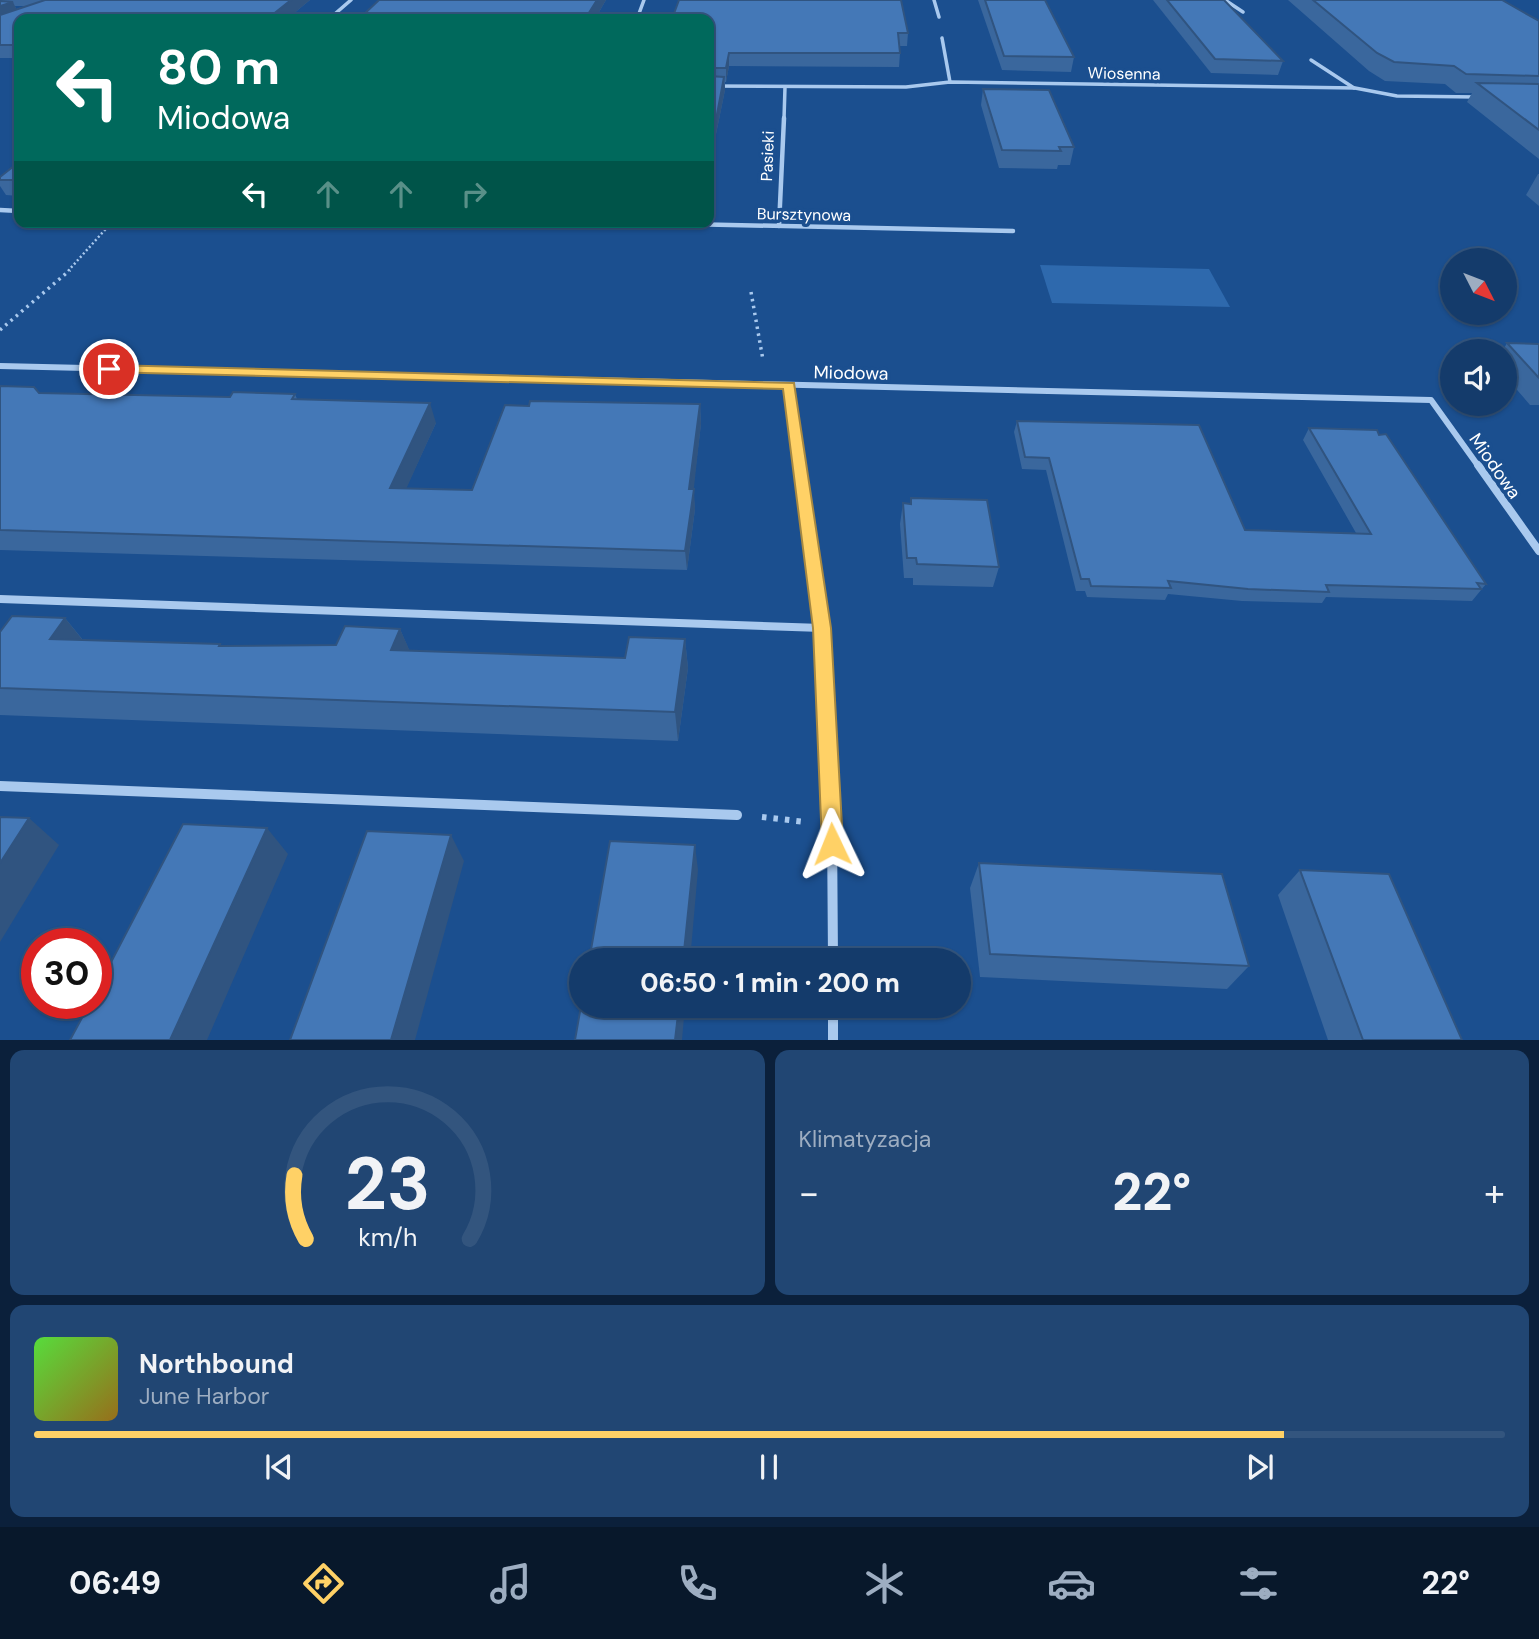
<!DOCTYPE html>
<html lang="pl">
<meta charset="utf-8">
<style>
:root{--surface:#143b6b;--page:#214673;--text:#f1f3f6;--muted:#9dadc1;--line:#33557e;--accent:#ffd166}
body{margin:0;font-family:"DM Sans",sans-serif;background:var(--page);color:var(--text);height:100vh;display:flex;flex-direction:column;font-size:26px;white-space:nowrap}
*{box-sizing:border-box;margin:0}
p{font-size:23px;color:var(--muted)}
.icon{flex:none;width:38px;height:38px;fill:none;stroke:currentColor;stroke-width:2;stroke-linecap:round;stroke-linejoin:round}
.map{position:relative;height:1040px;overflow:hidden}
.side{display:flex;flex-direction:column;gap:10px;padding:10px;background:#0b203b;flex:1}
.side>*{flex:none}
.guide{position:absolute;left:14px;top:14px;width:700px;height:214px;border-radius:14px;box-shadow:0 2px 5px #0004,0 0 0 2px var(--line);background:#00695c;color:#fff;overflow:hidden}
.needle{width:46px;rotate:132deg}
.buttons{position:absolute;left:1440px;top:248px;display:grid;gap:14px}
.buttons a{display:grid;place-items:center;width:77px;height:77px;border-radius:50%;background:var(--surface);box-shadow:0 2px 5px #0004,0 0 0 2px var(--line);font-size:35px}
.speed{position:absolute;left:21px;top:928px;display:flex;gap:14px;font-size:35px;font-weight:700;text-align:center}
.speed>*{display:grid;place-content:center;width:91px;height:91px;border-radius:50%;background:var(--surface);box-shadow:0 2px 5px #0004,0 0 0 2px var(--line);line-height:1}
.speed .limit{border:10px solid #d22;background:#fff;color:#111}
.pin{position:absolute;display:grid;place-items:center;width:60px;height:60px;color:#fff;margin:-30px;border:4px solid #fff;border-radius:50%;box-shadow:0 2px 7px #0007}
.me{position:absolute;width:77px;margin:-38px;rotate:358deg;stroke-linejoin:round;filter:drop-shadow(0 0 5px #0008)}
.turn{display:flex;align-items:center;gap:24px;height:147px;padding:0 28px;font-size:32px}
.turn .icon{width:91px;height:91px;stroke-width:2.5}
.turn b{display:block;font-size:49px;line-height:60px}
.lanes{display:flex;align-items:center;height:66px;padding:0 28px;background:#0003;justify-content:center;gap:35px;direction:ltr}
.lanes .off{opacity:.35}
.big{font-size:52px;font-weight:800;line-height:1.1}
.side .card{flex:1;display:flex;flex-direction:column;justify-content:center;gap:10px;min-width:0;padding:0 24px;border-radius:14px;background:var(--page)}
.side .dial{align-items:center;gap:0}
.dial svg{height:182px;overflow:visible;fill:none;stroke:var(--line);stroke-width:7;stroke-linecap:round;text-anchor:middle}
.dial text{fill:var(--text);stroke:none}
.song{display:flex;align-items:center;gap:21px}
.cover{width:84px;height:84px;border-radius:10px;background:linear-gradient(135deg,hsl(110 70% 55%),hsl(40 70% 35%))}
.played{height:7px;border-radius:4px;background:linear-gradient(90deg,var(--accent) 85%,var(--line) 85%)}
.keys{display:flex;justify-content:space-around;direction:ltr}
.heat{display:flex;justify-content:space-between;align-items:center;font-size:38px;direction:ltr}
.side .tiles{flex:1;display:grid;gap:10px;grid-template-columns:1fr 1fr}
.card:last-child{grid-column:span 2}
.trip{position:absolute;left:569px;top:948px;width:402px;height:70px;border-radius:35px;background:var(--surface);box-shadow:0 2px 5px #0004,0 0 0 2px var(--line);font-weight:800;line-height:70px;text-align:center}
.tabs{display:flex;height:112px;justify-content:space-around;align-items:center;background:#08182b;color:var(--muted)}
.tabs .icon{width:49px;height:49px}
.tabs .selected{color:var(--accent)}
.tabs b{font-size:32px;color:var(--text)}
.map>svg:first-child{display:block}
</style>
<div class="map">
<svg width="1539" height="1041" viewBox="0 0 1539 1041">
<rect width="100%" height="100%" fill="#1b4f8f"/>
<path fill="#2e69ad" d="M1040,265L1209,269L1230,307L1052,303Z"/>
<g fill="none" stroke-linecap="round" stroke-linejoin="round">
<path stroke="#a9c9ee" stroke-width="2.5" stroke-dasharray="2 2.5" stroke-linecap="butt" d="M68,271L112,222"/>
<g stroke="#a9c9ee" stroke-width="3.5" stroke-dasharray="2.5 4.5" stroke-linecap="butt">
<path d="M751,292L763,360"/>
<path d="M0,330L70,270"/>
</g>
<path stroke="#a9c9ee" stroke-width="6" stroke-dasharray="4.5 7" stroke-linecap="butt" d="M762,817L806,822"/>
<g stroke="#a9c9ee" stroke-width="3.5">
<path d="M934,0L939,17"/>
<path d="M1225,0L1243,12"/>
<path d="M329,19L351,0"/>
<path d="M637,19L644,0"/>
<path d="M942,38L950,82"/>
<path d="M1311,60L1354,88"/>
<path d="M709,86L906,87L950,82L1355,88L1397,96L1477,97"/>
<path d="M784,119L785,87"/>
</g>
<g stroke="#a9c9ee" stroke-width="4.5">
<path d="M0,210L19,211"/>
<path d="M594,222L1013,231"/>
<path d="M779,226L784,118"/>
</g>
<g stroke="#a9c9ee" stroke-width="6">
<path d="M0,366L1431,400L1479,467"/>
<path d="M789,386L800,467"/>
</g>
<g stroke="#a9c9ee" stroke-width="8">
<path d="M800,465L822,628L827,718"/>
<path d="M1478,465L1539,551"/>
<path d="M0,599L822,628"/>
</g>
<g stroke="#a9c9ee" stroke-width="10">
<path d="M826,717L832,825L833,961"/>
<path d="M0,786L737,815"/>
<path d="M833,1006V1041"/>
</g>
</g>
<g fill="#3a679d" fill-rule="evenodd">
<path d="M0,0H310L287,19H19V58H0ZM15,6H25L16,9Z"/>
<path d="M379,0H606L595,19H363L362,16Z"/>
<path d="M978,0H1045L1074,57L1071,72L1002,70Z"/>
<path d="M1153,0H1224L1283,61L1278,75L1211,73Z"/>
<path d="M1288,0H1502L1539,21V159L1467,102L1472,93H1456L1445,84L1385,81L1369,71Z"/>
<path d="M709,19L908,33L907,46H899L900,53L899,67L729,66L726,82H725V90L715,139L709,162Z"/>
<path d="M983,89L1074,147L1070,165H1058L1057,169L999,168L981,105Z"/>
<path d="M19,162V196L6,195L0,186V177Z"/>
<path d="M1538,174H1539V206L1526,195Z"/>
<path d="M1507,343L1539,344V405H1530L1505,376V352H1502Z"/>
<path d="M0,386L39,393L230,397L295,394L297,399L436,423L406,488L472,490L700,404L701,424L693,489L695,509L687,570L0,550Z"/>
<path d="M1017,421L1245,530L1356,533L1303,440L1309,428L1486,584L1472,601L1326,597L1322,603L1242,601L1168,594L1165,600L1087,597L1085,591H1076L1046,470L1022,469L1014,432Z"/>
<path d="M911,498L999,567L993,587L913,585V578H904L900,524L903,503L910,504Z"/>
<path d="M65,618L83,640L220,644L222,646L336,645L400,629L409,650L625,658L685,639L688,668L678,741L0,715V632Z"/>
<path d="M979,863L1249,966L1227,989L980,977L970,888Z"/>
<path d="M1300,870L1462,1040H1328L1278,895Z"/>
</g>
<g fill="#305480">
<path d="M291,0H310L287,19H267Z"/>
<path d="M597,0H606L595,19H585Z"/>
<path d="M13,2L19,15L0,21V6Z"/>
<path d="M729,53V66L726,82V68Z"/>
<path d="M724,77L725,90L715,139L709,162V144Z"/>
<path d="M430,403L436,423L398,507L390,488Z"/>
<path d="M700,404L701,424L693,496L694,489L695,509L687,570L685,551L689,489Z"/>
<path d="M65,618L89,648L50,639Z"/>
<path d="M400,629L413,658L391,650Z"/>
<path d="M685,639L688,668L678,741L675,712Z"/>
<path d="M29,818L59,845L0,942V863Z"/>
<path d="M267,828L288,854L207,1040H170Z"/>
<path d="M451,835L464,861L415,1040H391Z"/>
<path d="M695,845L698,870L690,961H683Z"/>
<path d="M679,1006H685L682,1040H675Z"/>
</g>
<g fill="#4478b7" stroke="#305480" stroke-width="2">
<path d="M45,0H291L267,19H19V45H0V15Z"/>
<path d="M379,0H597L585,19H481L482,18L362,16Z"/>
<path d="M679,0H901L908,33H898L900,53H729L726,68H709V19H672Z"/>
<path d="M985,0H1045L1074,57L1004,56Z"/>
<path d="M1167,0H1224L1283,61L1215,59Z"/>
<path d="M1313,0H1502L1539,21V76L1466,74L1454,66L1394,62L1377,53Z"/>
<path d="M0,1L13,2L0,6Z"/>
<path d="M709,76L724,77L715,125L709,144Z"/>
<path d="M1477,83L1539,84V130Z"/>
<path d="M983,89L1049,90L1074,147H1059L1061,151L1002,150Z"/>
<path d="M19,162V180H0V177Z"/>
<path d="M1507,343L1539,344V378Z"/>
<path d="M0,386L34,387L39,393L230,397L233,392L295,394L292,399L430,403L390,488L472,490L505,405L529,406L530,401L700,404L689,489H694L685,551L0,530Z"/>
<path d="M1017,421L1199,425L1245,530L1371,534L1309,428L1377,430L1379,435L1386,434L1486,584L1477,583L1481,589L1326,585L1329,592L1248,589L1168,581L1171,588L1091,586L1089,579H1081L1049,458L1025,457Z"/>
<path d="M911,498L987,500L999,567L917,564L916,558H907L903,503L911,504Z"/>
<path d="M12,616L65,618L50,639L220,644L219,646L336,645L345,626L400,629L391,650L625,658L629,637L685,639L675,712L0,688V632Z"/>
<path d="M0,817L29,818L0,863Z"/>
<path d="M183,824L267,828L170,1040H70L90,1003H96V991Z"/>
<path d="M367,831L451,835L391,1040H290Z"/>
<path d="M610,841L695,845L683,961H589Z"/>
<path d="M979,863L1222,874L1249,966L990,954Z"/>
<path d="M1300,870L1389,874L1462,1040H1363Z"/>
<path d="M581,1006H679L675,1040H575Z"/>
</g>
<path fill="#ffd166" stroke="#a68842" stroke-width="2" d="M109,365L794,383L831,628L843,844L840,851L832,854L825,851L822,844L813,628L783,389L104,372V366Z"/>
<g text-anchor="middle" stroke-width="7" stroke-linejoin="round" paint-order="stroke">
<g font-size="16" fill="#fff" stroke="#1b4f8f">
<text transform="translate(1124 73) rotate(1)" y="6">Wiosenna</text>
<text transform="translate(767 156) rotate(-88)" y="6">Pasieki</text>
<text transform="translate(804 214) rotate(1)" y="6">Bursztynowa</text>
</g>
<g font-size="18" fill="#fff" stroke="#1b4f8f">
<text transform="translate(851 373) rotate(1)" y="6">Miodowa</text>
<text transform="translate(1495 466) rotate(55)" y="6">Miodowa</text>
</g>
</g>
</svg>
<div class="buttons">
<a><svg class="needle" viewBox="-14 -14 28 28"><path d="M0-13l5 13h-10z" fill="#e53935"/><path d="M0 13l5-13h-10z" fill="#9dadc1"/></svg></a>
<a><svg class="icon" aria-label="sound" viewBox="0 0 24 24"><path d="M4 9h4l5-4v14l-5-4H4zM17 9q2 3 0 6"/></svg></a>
</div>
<div class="speed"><div class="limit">30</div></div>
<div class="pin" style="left:109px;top:369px;background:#d93025"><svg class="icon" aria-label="arrive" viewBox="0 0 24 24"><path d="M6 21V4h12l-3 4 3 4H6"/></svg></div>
<svg class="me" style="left:832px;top:844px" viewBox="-20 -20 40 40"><path d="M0-17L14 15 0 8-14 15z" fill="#ffd166" stroke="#fff" stroke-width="4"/></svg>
<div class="trip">06:50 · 1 min · 200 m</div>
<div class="guide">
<div class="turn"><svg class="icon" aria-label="left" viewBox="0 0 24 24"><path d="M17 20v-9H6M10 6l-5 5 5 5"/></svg><div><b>80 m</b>Miodowa</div></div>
<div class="lanes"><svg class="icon" aria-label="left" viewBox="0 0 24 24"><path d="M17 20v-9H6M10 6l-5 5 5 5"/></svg><svg class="icon off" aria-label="ahead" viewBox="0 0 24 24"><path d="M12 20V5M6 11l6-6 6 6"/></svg><svg class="icon off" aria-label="ahead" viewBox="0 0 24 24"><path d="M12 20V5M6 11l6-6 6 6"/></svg><svg class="icon off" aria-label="right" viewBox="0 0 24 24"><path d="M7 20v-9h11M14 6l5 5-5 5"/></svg></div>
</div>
</div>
<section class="side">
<div class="tiles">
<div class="card dial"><svg viewBox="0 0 100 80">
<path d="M14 69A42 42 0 1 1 86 69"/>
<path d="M14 69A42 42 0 0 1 9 41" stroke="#ffd166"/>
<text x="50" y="56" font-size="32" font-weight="700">23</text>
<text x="50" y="72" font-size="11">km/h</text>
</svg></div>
<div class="card"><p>Klimatyzacja</p>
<div class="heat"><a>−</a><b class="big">22°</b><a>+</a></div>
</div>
<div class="card">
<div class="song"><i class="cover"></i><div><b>Northbound</b><p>June Harbor</p></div></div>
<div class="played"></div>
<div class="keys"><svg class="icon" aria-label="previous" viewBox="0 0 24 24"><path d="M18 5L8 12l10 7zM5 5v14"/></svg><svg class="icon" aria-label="pause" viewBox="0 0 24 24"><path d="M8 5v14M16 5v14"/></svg><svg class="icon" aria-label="next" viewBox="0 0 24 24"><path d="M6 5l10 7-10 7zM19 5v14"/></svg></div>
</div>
</div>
</section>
<nav class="tabs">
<b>06:49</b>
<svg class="icon selected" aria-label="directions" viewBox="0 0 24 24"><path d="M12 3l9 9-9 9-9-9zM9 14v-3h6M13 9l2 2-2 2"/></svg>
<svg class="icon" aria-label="music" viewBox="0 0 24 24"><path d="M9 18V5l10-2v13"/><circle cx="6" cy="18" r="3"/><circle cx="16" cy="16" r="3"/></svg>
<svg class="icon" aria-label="phone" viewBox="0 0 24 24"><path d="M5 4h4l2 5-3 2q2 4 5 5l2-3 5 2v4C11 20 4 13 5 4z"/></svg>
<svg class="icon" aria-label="climate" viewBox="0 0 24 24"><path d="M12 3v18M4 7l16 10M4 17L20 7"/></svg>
<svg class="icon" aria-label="car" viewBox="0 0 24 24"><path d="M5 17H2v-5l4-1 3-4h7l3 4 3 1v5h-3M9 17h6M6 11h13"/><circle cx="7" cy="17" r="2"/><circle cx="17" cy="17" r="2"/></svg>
<svg class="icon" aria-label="filters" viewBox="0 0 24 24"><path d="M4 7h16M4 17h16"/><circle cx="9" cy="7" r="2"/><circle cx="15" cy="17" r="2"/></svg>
<b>22°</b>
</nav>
